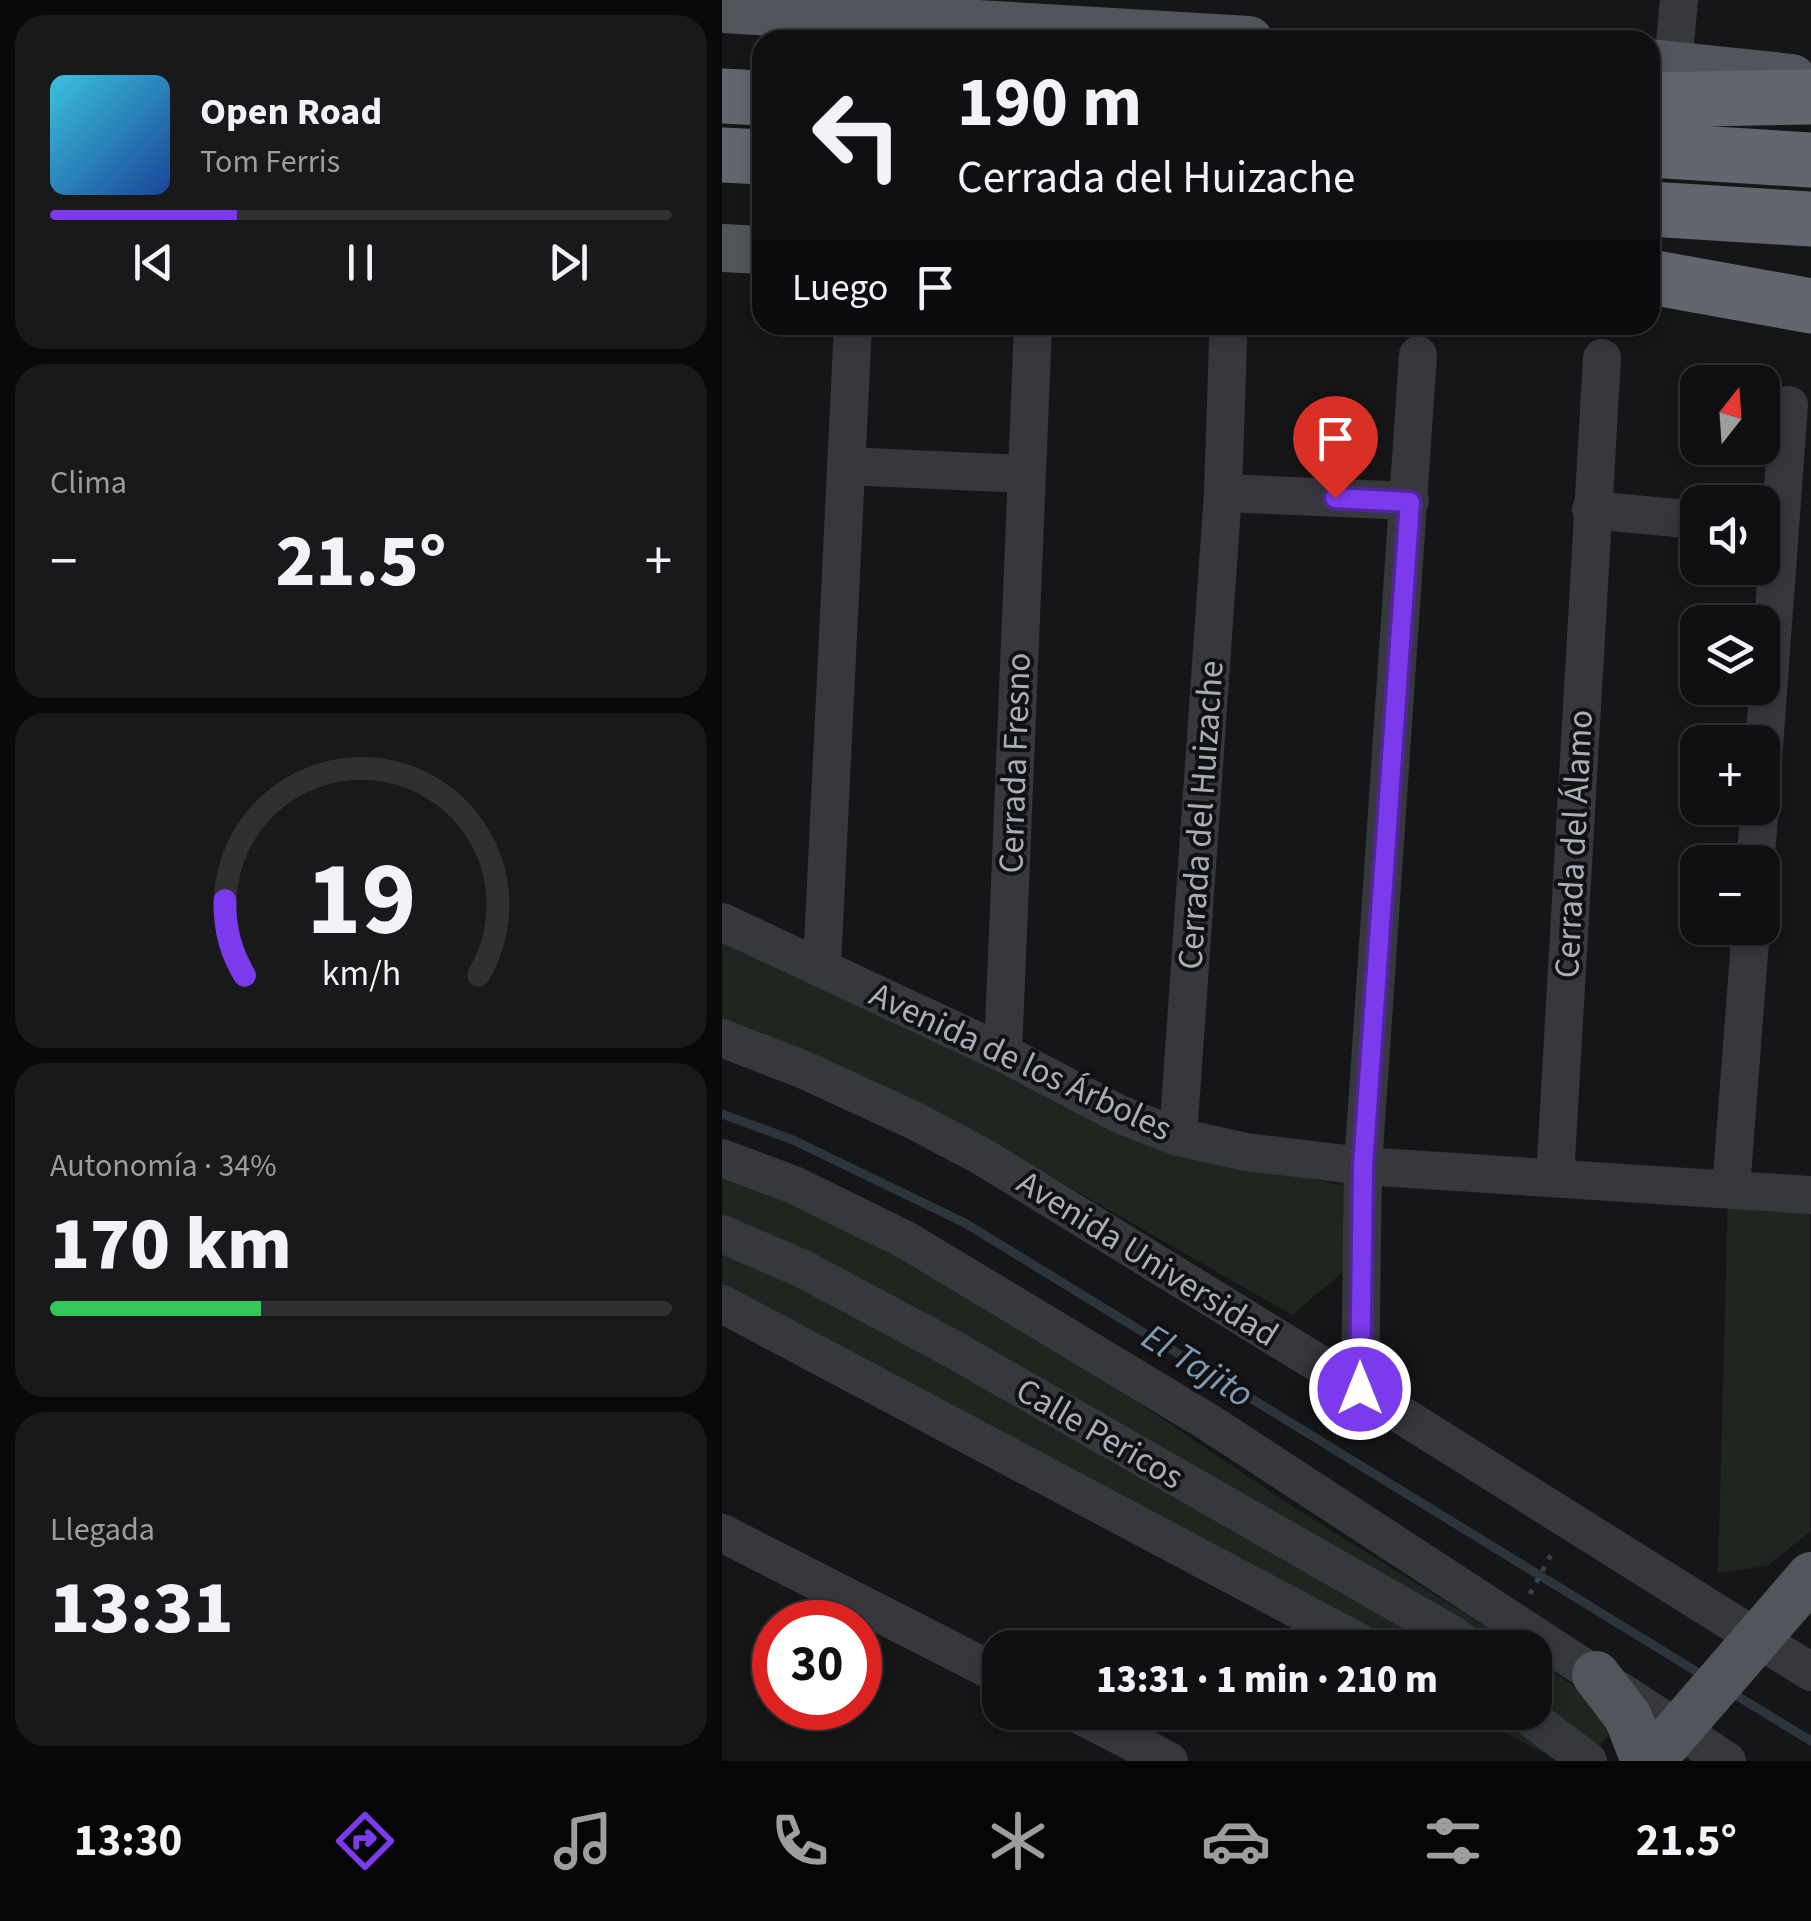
<!DOCTYPE html>
<html lang="es">
<meta charset="utf-8">
<style>
:root{--surface:#101012;--page:#19191b;--text:#f1f3f6;--muted:#9c9d9f;--line:#303032;--accent:#7c3aed}
body{margin:0;font-family:"Source Sans 3",sans-serif;background:var(--page);color:var(--text);height:100vh;display:flex;flex-direction:column;font-size:38px;white-space:nowrap}
*{box-sizing:border-box;margin:0}
p{font-size:32px;color:var(--muted)}
.icon{flex:none;width:55px;height:55px;fill:none;stroke:currentColor;stroke-width:2;stroke-linecap:round;stroke-linejoin:round}
.map{position:relative;flex:1;overflow:hidden}
.drawer{display:flex;flex-direction:column;gap:15px;padding:15px;background:#09090a;width:722px}
.drawer>*{flex:none}
.guide{position:absolute;left:30px;top:30px;width:908px;height:305px;border-radius:30px;box-shadow:0 5px 15px #0003,0 0 0 2px var(--line);background:#101012;color:var(--text);overflow:hidden}
.needle{width:65px;rotate:17deg}
.controls{position:absolute;left:958px;top:365px;display:grid;gap:20px}
.controls a{display:grid;place-items:center;width:100px;height:100px;border-radius:20px;background:var(--surface);box-shadow:0 5px 15px #0003,0 0 0 2px var(--line);font-size:50px}
.speed{position:absolute;left:30px;top:1600px;display:flex;gap:20px;font-size:50px;font-weight:700;text-align:center}
.speed>*{display:grid;place-content:center;width:130px;height:130px;border-radius:50%;background:var(--surface);box-shadow:0 5px 15px #0003,0 0 0 2px var(--line);line-height:1}
.speed .limit{border:15px solid #d22;background:#fff;color:#111}
.pin{position:absolute;display:grid;place-items:center;width:85px;height:85px;color:#fff;margin:-102px -42px;border-radius:50% 50% 50% 0;rotate:-45deg;box-shadow:0 0 10px #0007}
.pin .icon{rotate:45deg}
.me{position:absolute;width:110px;margin:-55px;rotate:0deg;stroke-linejoin:round;filter:drop-shadow(0 0 8px #0008)}
.turn{display:flex;align-items:center;gap:35px;height:210px;padding:0 40px;font-size:45px}
.turn .icon{width:130px;height:130px;stroke-width:2.5}
.turn b{display:block;font-size:70px;line-height:85px}
.then{display:flex;align-items:center;height:95px;padding:0 40px;background:#0003;gap:20px;font-size:38px}
.big{font-size:75px;font-weight:800;line-height:1.1}
.drawer .tile{flex:1;display:flex;flex-direction:column;justify-content:center;gap:15px;min-width:0;padding:0 35px;border-radius:30px;background:var(--page)}
.drawer .dial{align-items:center;gap:0}
.dial svg{height:260px;overflow:visible;fill:none;stroke:var(--line);stroke-width:7;stroke-linecap:round;text-anchor:middle}
.dial text{fill:var(--text);stroke:none}
.song{display:flex;align-items:center;gap:30px}
.cover{width:120px;height:120px;border-radius:15px;background:linear-gradient(135deg,hsl(190 70% 55%),hsl(220 70% 35%))}
.played{height:10px;border-radius:5px;background:linear-gradient(90deg,var(--accent) 30%,var(--line) 30%)}
.keys{display:flex;justify-content:space-around;direction:ltr}
.heat{display:flex;justify-content:space-between;align-items:center;font-size:55px;direction:ltr}
.charge{height:15px;border-radius:8px;background:linear-gradient(90deg,#34c759 34%,var(--line) 0)}
.trip{position:absolute;left:260px;top:1630px;width:570px;height:100px;border-radius:30px;background:var(--surface);box-shadow:0 5px 15px #0003,0 0 0 2px var(--line);font-weight:800;line-height:100px;text-align:center}
.dock{display:flex;height:160px;justify-content:space-around;align-items:center;background:#060607;color:var(--muted)}
.dock .icon{width:70px;height:70px}
.dock .on{color:var(--accent)}
.dock b{font-size:45px;color:var(--text)}
main{display:flex;flex:1;min-height:0}
.map>svg:first-child{display:block}
</style>
<main>
<section class="drawer">
<div class="tile">
<div class="song"><i class="cover"></i><div><b>Open Road</b><p>Tom Ferris</p></div></div>
<div class="played"></div>
<div class="keys"><svg class="icon" aria-label="previous" viewBox="0 0 24 24"><path d="M18 5L8 12l10 7zM5 5v14"/></svg><svg class="icon" aria-label="pause" viewBox="0 0 24 24"><path d="M8 5v14M16 5v14"/></svg><svg class="icon" aria-label="next" viewBox="0 0 24 24"><path d="M6 5l10 7-10 7zM19 5v14"/></svg></div>
</div>
<div class="tile"><p>Clima</p>
<div class="heat"><a>−</a><b class="big">21.5°</b><a>+</a></div>
</div>
<div class="tile dial"><svg viewBox="0 0 100 80">
<path d="M14 69A42 42 0 1 1 86 69"/>
<path d="M14 69A42 42 0 0 1 8 46" stroke="#7c3aed"/>
<text x="50" y="56" font-size="32" font-weight="700">19</text>
<text x="50" y="72" font-size="11">km/h</text>
</svg></div>
<div class="tile"><p>Autonomía · 34%</p><b class="big">170 km</b><div class="charge"></div></div>
<div class="tile"><p>Llegada</p><b class="big">13:31</b></div>
</section>
<div class="map">
<svg width="1089" height="1761" viewBox="0 0 1089 1761">
<rect width="100%" height="100%" fill="#161618"/>
<g fill="#1e261f">
<path d="M0,941L474,1154L636,1189L621,1272L570,1315L262,1138L49,1037L0,1018Z"/>
<path d="M0,1176L178,1243L573,1508L797,1647H620L0,1324Z"/>
<path d="M1006,1192L1088,1196V1532L1045,1566L996,1573Z"/>
<path d="M813,1659L898,1719L867,1761H838L745,1713L812,1712Z"/>
</g>
<g fill="none" stroke-linecap="round" stroke-linejoin="round">
<g stroke="#2c353c" stroke-width="9">
<path d="M0,1114L71,1140L243,1223L985,1678"/>
<path d="M1007,1691L1089,1741"/>
</g>
<path stroke="#3d3f44" stroke-width="5" stroke-dasharray="5 8" stroke-linecap="butt" d="M808,1594L831,1551"/>
<g stroke="#37383d" stroke-width="38">
<path d="M951,65L957,0"/>
<path d="M124,466L304,474"/>
<path d="M501,493L688,501"/>
<path d="M869,510L975,520"/>
<path d="M1040,774L1067,405"/>
<path d="M1033,862L1038,808"/>
<path d="M0,922L281,1053L397,1114L456,1137L524,1152L641,1166L1089,1195"/>
<path d="M100,966L131,325"/>
<path d="M0,1038L80,1069L193,1121L261,1157L638,1389L1089,1672"/>
<path d="M281,1053L311,327"/>
<path d="M456,1137L501,493L506,341"/>
<path d="M0,1158L72,1185L184,1240L486,1422L1005,1761"/>
<path d="M833,1178L880,358"/>
<path d="M1009,1189L1029,928"/>
<path d="M0,1234L79,1268L229,1348L731,1635L748,1648"/>
<path d="M0,1304L648,1648"/>
<path d="M638,1389L641,1166L696,355"/>
<path d="M0,1533L278,1675"/>
<path d="M352,1712L447,1761"/>
<path d="M801,1712L866,1761"/>
</g>
<g stroke="#53555c" stroke-width="48">
<path d="M0,9L527,40"/>
<path d="M928,63L1070,78"/>
<path d="M0,248L40,250"/>
<path d="M874,1675L906,1717L923,1761"/>
<path d="M929,1761L1089,1576"/>
</g>
<g stroke="#63666e" stroke-width="55">
<path d="M0,96L40,98"/>
<path d="M928,100L1089,97"/>
<path d="M928,150L1089,160"/>
<path d="M0,155L40,157"/>
<path d="M928,209L1089,219"/>
<path d="M928,277L1089,306"/>
</g>
</g>
<g fill="none" stroke-linecap="round" stroke-linejoin="round">
<g stroke="#51269a" stroke-width="25">
<path id="route" d="M613,498L688,502L641,1166L638,1389"/>
</g>
<use href="#route" stroke="#7c3aed" stroke-width="18"/>
</g>
<g text-anchor="middle" stroke-width="8" stroke-linejoin="round" paint-order="stroke">
<g font-size="35" fill="#a8adb8" stroke="#111113">
<text transform="translate(292 763) rotate(-88)" y="12">Cerrada Fresno</text>
<text transform="translate(478 815) rotate(-86)" y="12">Cerrada del Huizache</text>
<text transform="translate(851 844) rotate(-87)" y="12">Cerrada del Álamo</text>
<text transform="translate(299 1061) rotate(25)" y="12">Avenida de los Árboles</text>
<text transform="translate(426 1258) rotate(32)" y="12">Avenida Universidad</text>
<text transform="translate(378 1433) rotate(30)" y="12">Calle Pericos</text>
</g>
<g font-size="38" font-style="italic" fill="#7f9bb3" stroke="#111113">
<text transform="translate(476 1365) rotate(32)" y="13">El Tajito</text>
</g>
</g>
</svg>
<div class="controls">
<a><svg class="needle" viewBox="-14 -14 28 28"><path d="M0-13l5 13h-10z" fill="#e53935"/><path d="M0 13l5-13h-10z" fill="#9c9d9f"/></svg></a>
<a><svg class="icon" aria-label="sound" viewBox="0 0 24 24"><path d="M4 9h4l5-4v14l-5-4H4zM17 9q2 3 0 6"/></svg></a>
<a><svg class="icon" aria-label="layers" viewBox="0 0 24 24"><path d="M12 4l9 5-9 5-9-5zM3 14l9 5 9-5"/></svg></a>
<a>+</a>
<a>−</a>
</div>
<div class="speed"><div class="limit">30</div></div>
<div class="pin" style="left:613px;top:498px;background:#d93025"><svg class="icon" aria-label="arrive" viewBox="0 0 24 24"><path d="M6 21V4h12l-3 4 3 4H6"/></svg></div>
<svg class="me" style="left:638px;top:1389px" viewBox="-20 -20 40 40"><circle r="17" fill="#7c3aed" stroke="#fff" stroke-width="3"/><path d="M0-11L8 9 0 5-8 9z" fill="#fff"/></svg>
<div class="trip">13:31 · 1 min · 210 m</div>
<div class="guide">
<div class="turn"><svg class="icon" aria-label="left" viewBox="0 0 24 24"><path d="M17 20v-9H6M10 6l-5 5 5 5"/></svg><div><b>190 m</b>Cerrada del Huizache</div></div>
<div class="then">Luego<svg class="icon" aria-label="arrive" viewBox="0 0 24 24"><path d="M6 21V4h12l-3 4 3 4H6"/></svg></div>
</div>
</div>
</main>
<nav class="dock">
<b>13:30</b>
<svg class="icon on" aria-label="directions" viewBox="0 0 24 24"><path d="M12 3l9 9-9 9-9-9zM9 14v-3h6M13 9l2 2-2 2"/></svg>
<svg class="icon" aria-label="music" viewBox="0 0 24 24"><path d="M9 18V5l10-2v13"/><circle cx="6" cy="18" r="3"/><circle cx="16" cy="16" r="3"/></svg>
<svg class="icon" aria-label="phone" viewBox="0 0 24 24"><path d="M5 4h4l2 5-3 2q2 4 5 5l2-3 5 2v4C11 20 4 13 5 4z"/></svg>
<svg class="icon" aria-label="climate" viewBox="0 0 24 24"><path d="M12 3v18M4 7l16 10M4 17L20 7"/></svg>
<svg class="icon" aria-label="car" viewBox="0 0 24 24"><path d="M5 17H2v-5l4-1 3-4h7l3 4 3 1v5h-3M9 17h6M6 11h13"/><circle cx="7" cy="17" r="2"/><circle cx="17" cy="17" r="2"/></svg>
<svg class="icon" aria-label="filters" viewBox="0 0 24 24"><path d="M4 7h16M4 17h16"/><circle cx="9" cy="7" r="2"/><circle cx="15" cy="17" r="2"/></svg>
<b>21.5°</b>
</nav>
